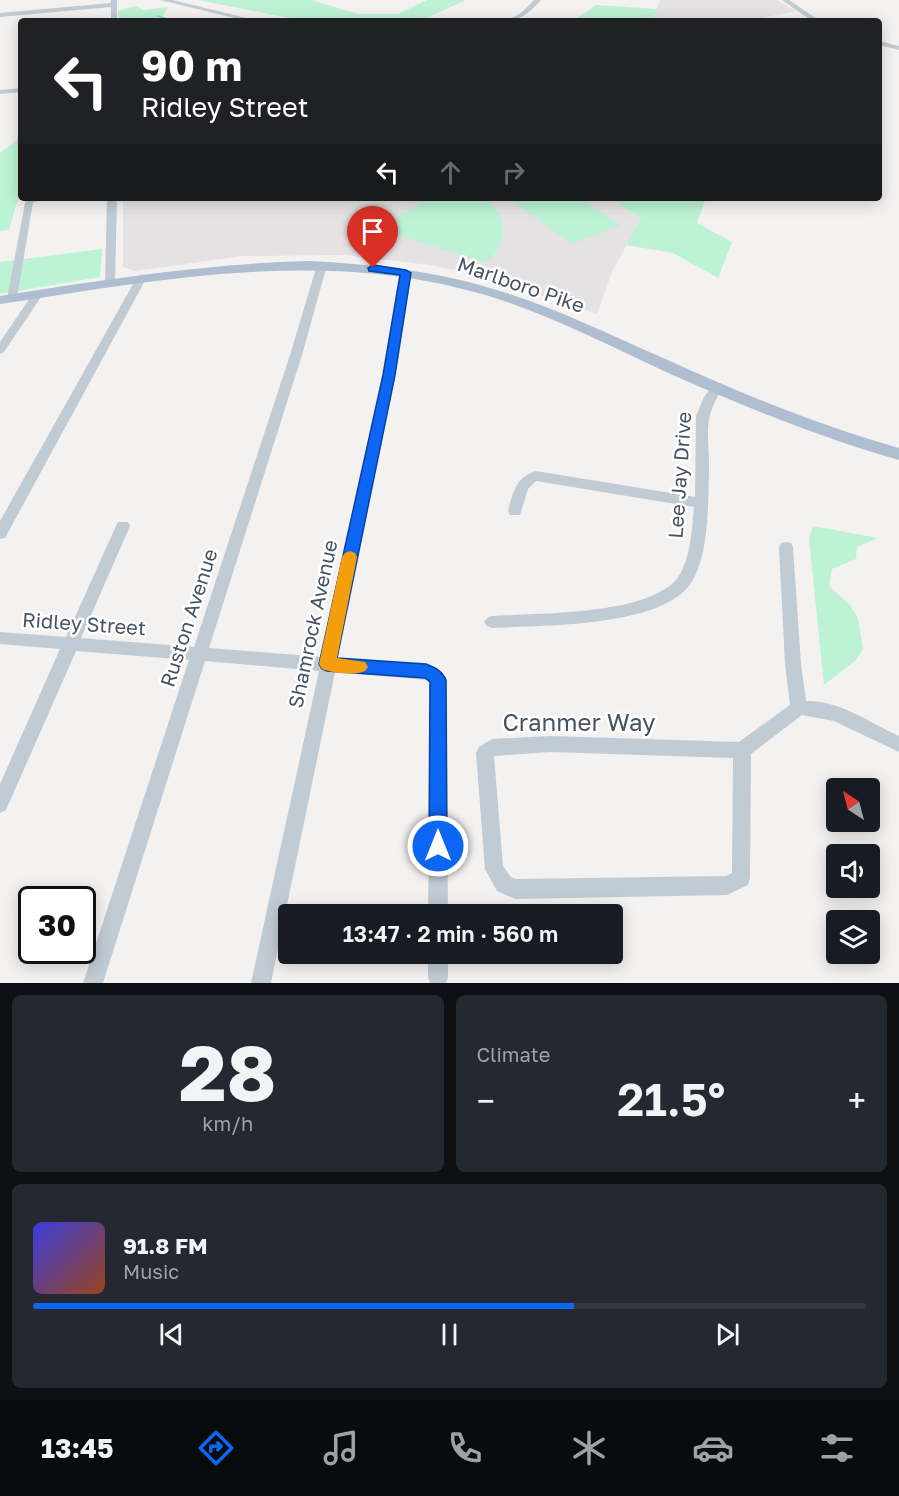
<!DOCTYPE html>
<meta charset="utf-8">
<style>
:root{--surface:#171b24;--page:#242831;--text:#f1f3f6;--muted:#9ea1a6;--line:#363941;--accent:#0c65f3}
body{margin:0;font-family:"Golos Text",sans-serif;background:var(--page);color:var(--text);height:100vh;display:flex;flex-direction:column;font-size:22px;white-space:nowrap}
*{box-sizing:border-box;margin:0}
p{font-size:20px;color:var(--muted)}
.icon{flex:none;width:33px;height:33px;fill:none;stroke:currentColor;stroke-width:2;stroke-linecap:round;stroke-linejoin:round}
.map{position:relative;height:983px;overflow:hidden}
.panel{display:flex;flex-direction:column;gap:12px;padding:12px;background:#0d0f14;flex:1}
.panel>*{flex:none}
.top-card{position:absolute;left:18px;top:18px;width:864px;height:183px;border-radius:6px;box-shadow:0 3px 15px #0003;background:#202124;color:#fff;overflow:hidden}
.needle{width:39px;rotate:324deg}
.buttons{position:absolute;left:826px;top:778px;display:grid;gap:12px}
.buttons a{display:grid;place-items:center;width:54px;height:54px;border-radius:6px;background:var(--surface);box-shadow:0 3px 15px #0003;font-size:30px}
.speed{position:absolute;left:18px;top:886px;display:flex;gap:12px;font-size:30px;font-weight:700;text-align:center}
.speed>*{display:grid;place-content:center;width:78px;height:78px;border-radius:50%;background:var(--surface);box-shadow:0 3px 15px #0003;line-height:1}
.speed .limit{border:3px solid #111;border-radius:9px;background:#fff;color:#111}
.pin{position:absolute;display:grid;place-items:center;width:51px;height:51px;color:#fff;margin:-62px -26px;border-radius:50% 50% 50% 0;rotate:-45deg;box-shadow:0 0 6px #0007}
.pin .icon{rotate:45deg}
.me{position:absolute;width:66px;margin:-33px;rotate:0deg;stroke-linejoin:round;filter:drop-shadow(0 0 4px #0008)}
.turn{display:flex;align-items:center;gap:21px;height:126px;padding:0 24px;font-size:27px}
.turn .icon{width:78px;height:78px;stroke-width:2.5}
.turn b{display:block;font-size:42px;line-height:51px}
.lanes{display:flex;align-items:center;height:57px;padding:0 24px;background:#0003;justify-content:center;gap:30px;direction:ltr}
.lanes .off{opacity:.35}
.big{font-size:45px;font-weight:600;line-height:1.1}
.panel .card{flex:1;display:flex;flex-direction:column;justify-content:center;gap:9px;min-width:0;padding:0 21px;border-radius:9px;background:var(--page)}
.panel .dial{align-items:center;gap:0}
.dial b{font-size:78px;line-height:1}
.song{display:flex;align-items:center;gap:18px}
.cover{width:72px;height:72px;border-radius:9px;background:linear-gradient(135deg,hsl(240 70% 55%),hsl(20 70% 35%))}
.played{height:6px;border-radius:3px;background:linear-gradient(90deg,var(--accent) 65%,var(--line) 65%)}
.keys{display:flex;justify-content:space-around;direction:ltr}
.heat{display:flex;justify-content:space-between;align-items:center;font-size:33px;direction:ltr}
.panel .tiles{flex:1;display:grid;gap:12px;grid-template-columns:1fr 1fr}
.card:last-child{grid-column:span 2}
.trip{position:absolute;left:278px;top:904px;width:345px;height:60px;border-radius:6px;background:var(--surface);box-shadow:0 3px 15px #0003;font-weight:600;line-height:60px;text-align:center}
.tab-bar{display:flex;height:96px;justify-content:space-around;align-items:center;background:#090b0e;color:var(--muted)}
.tab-bar .icon{width:42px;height:42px}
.tab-bar .selected{color:var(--accent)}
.tab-bar b{font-size:27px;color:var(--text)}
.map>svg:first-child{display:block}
</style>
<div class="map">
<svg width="899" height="983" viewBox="0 0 899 983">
<rect width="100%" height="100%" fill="#f4f1f1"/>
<g fill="#e5e2e3">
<path d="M660,0H777L796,11L746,21H652Z"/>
<path d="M123,198H609L641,218L612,272L597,314L482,276L430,265L345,255L242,256L135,271L123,267Z"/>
</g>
<g fill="#bdf3d5">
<path d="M198,0H311L358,14H398L427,0H466L420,21H305Z"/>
<path d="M596,5L657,9L652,21H573Z"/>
<path d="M136,6L144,10L168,7L162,18L179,21L119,20L118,11Z"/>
<path d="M21,116V188L9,230L0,231V153L17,140Z"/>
<path d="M428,198H485C509,219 508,242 486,263L383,230L382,226Z"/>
<path d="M507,198H580L621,225L572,244Z"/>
<path d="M609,198H706L697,223L732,242L718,278L673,253L626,245L641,218Z"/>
<path d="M102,249L100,277L0,294V262Z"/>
<path d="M813,526L878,538L857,547L856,559L832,569L829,586L850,605L858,618L863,649L856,660L824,685L809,539Z"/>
</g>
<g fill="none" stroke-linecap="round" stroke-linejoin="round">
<path stroke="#88d7f3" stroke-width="1.5" d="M157,16L175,21"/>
<g fill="#c1cbd4" fill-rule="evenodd">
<path d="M111,0H117V21H111V7L0,17V13L111,3Z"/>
<path d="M160,0H172L259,21H247Z"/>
<path d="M534,0H541C531,11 521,21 506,21L521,13Z"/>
<path d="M782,0H789L820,21H812Z"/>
<path d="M879,41L899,46V50L879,45Z"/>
<path d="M21,88V92L0,94V90Z"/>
<path d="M26,198H50L33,202L17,298L12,301L7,298Z"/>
<path d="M107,198H117L115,283L110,286L105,283Z"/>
<path d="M322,262L327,265L302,355L209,648L322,657L383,375L401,273L402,271H410L411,273L395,375L337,659L431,666L437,668L446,680L448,915H428L431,683L427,680L335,672L271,983H251L319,671L205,661L103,983H83L189,660L76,651L6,810L0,813V784L60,649L0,644V632L66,637L116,526L118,522H128L130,526L81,638L194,647L290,355L317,265Z"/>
<path d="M142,274L147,277L5,538L0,539V521L137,277Z"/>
<path d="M38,291L43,294L4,352L0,354V342L34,292Z"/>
<path d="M716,385L722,389C701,422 710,436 709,472C708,504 709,556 691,583C661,628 541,625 492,628L487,626L484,622L487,618L492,616C535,613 657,616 680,574C691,555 692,528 694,507L536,481L528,489L520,515H510L508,511C513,492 516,477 536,471L695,497L696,416L704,397L712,386Z"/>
<path d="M786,542L791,543L793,547L801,664L806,701C840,700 870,723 899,736V752L834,721L802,715L751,754L750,878L748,885L727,895L515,899L497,891L485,869L476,753L479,747L492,739L550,736L739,742L790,705L785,664L779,547L781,543ZM550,752L733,758L732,873L726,876L516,879L511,877L503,866L494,756Z"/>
<path d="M428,954H448V977L446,983H430L428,977Z"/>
</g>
<path fill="#afbfd1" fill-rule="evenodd" d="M307,261C373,264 437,271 500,291C556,308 608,334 661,357C738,392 817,425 899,448V460C819,437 742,406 666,372C608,345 550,315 489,296C328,247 162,279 0,304V296C102,280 203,264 307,261Z"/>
</g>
<path fill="#0c65f3" stroke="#08429e" stroke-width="1.5" d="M373,265L406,270L411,273L395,375L337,658L426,664C436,668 442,671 446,680L447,846L445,853L438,855L432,853L429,846L430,682L425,678L327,671L322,669L319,664L383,375L400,275L369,271L368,268Z"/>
<path fill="#f59e0b" d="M350,551L355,553L357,557L337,658L365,662L368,667L365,671C354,676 333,673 322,669L319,664L342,557L345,553Z"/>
<g text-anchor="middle" stroke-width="5" stroke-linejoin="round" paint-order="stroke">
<g font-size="20" fill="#475360" stroke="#fff">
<text transform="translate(521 285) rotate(19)" y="7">Marlboro Pike</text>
<text transform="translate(680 475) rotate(-86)" y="7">Lee Jay Drive</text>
<text transform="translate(189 618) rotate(-72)" y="7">Ruston Avenue</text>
<text transform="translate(84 624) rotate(4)" y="7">Ridley Street</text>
<text transform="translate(313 624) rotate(-78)" y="7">Shamrock Avenue</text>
</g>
<g font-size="24" fill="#475360" stroke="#fff">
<text x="579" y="731">Cranmer Way</text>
</g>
</g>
</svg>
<div class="buttons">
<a><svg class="needle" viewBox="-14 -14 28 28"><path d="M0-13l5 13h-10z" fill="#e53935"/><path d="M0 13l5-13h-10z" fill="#9ea1a6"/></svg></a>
<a><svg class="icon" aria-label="sound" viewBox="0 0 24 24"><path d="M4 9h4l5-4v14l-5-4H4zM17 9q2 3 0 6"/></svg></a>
<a><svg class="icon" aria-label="layers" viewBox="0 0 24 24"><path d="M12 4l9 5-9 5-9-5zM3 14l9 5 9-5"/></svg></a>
</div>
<div class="speed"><div class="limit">30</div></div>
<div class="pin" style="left:373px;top:268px;background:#d93025"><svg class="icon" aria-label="arrive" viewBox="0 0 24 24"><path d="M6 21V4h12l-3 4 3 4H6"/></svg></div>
<svg class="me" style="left:438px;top:846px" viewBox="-20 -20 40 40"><circle r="17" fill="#0c65f3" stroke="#fff" stroke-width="3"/><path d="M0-11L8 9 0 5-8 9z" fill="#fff"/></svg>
<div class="trip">13:47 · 2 min · 560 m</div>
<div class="top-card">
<div class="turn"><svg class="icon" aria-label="left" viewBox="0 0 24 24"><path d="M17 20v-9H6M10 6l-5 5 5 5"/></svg><div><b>90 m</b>Ridley Street</div></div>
<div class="lanes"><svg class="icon" aria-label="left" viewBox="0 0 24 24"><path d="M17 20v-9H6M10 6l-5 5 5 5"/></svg><svg class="icon off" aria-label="ahead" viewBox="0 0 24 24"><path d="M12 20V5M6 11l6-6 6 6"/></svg><svg class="icon off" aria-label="right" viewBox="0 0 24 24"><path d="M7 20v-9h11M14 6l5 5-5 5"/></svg></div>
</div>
</div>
<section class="panel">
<div class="tiles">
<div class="card dial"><b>28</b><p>km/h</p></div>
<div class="card"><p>Climate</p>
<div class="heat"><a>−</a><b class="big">21.5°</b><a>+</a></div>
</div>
<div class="card">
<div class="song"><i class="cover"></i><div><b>91.8 FM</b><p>Music</p></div></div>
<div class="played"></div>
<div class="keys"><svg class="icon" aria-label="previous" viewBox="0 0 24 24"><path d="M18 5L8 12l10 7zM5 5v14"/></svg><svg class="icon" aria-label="pause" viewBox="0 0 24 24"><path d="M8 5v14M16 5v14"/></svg><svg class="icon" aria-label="next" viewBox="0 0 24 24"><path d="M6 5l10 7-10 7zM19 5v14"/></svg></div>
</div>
</div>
</section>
<nav class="tab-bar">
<b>13:45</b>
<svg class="icon selected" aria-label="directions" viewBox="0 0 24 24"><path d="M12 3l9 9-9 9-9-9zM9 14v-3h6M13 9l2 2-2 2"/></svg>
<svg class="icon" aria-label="music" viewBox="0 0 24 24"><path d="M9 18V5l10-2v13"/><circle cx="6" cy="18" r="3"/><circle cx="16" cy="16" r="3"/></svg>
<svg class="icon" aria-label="phone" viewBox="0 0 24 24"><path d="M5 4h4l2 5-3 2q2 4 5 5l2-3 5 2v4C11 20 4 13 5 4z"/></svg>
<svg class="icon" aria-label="climate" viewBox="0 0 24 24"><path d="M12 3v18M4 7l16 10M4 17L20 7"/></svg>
<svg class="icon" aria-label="car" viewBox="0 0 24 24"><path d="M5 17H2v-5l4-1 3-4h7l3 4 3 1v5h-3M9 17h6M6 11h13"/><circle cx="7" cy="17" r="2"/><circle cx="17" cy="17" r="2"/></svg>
<svg class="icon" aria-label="filters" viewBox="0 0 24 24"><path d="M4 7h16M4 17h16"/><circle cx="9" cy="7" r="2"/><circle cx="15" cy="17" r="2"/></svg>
</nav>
